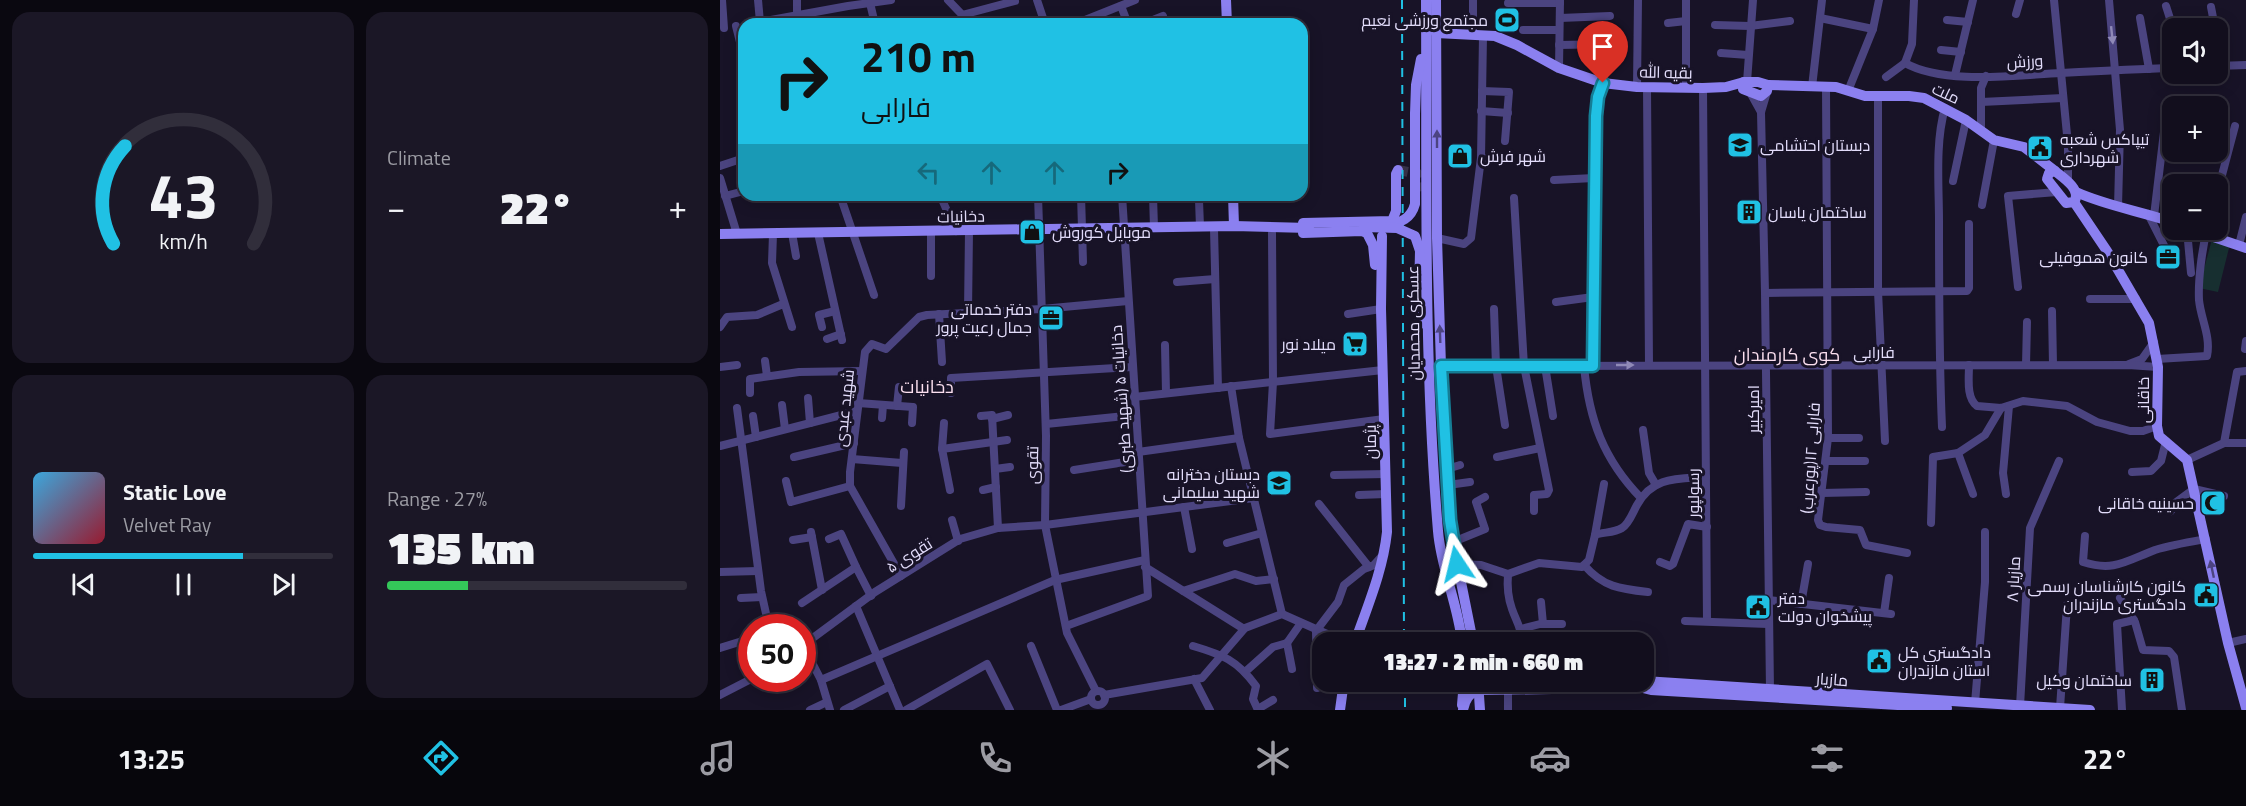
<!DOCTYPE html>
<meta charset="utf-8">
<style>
:root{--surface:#120e1d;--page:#1b1726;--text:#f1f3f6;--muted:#9c9ca4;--line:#312e3b;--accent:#20c1e4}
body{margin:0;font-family:"Titillium Web",Cairo,sans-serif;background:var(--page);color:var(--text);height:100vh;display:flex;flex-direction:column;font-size:22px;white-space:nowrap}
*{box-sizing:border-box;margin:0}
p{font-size:20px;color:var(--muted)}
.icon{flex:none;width:33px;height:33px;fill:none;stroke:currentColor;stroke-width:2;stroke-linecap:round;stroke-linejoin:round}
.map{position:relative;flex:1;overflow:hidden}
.side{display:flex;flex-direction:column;gap:12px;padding:12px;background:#0a0810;width:720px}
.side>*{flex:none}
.guide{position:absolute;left:18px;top:18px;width:570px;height:183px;border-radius:18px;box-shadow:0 3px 15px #0003,0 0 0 2px var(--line);background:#20c1e4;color:#111;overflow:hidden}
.tools{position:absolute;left:1442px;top:18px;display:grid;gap:12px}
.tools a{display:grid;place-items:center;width:66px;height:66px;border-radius:12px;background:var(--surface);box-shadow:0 3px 15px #0003,0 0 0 2px var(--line);font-size:30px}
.speed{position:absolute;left:18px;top:614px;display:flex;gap:12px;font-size:30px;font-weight:700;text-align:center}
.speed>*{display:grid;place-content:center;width:78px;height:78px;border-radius:50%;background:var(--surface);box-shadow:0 3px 15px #0003,0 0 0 2px var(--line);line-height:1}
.speed .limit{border:9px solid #d22;background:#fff;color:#111}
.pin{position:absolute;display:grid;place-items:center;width:51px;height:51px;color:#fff;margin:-62px -26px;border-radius:50% 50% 50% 0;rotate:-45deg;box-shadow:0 0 6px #0007}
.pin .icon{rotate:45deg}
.me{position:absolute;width:66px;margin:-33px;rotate:350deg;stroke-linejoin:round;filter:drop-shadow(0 0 4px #0008)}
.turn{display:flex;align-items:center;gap:21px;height:126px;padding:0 24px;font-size:27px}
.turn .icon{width:78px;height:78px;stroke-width:2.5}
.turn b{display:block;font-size:42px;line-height:51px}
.lanes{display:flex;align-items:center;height:57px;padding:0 24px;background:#0003;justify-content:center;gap:30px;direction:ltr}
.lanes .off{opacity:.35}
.big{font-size:45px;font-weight:800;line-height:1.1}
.side .tile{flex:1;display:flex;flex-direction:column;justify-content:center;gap:9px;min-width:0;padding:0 21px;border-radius:18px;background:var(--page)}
.side .dial{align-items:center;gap:0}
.dial svg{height:156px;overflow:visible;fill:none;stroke:var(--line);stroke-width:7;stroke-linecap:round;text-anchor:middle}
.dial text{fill:var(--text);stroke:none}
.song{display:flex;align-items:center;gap:18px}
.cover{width:72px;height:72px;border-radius:9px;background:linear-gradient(135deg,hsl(200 70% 55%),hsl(350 70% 35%))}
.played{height:6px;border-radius:3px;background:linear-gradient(90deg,var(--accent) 70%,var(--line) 70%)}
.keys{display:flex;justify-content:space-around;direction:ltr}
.heat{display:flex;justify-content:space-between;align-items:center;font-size:33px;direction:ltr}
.charge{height:9px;border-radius:4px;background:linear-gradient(90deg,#34c759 27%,var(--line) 0)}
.side .tiles{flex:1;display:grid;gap:12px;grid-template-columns:repeat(2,1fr)}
.trip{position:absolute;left:592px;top:632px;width:342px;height:60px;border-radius:18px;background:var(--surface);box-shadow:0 3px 15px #0003,0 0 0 2px var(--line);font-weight:800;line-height:60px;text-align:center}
.tab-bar{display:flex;height:96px;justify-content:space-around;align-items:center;background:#07060c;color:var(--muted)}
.tab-bar .icon{width:42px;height:42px}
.tab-bar .selected{color:var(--accent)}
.tab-bar b{font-size:27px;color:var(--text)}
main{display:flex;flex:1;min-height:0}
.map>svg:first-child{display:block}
</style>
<main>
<section class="side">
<div class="tiles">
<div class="tile dial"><svg viewBox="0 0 100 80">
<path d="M14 69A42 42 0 1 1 86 69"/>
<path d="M14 69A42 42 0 0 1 20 19" stroke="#20c1e4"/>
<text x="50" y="56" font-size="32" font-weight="700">43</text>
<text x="50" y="72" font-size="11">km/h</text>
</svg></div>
<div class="tile"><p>Climate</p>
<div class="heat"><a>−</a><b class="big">22°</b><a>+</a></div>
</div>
<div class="tile">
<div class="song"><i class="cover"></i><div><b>Static Love</b><p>Velvet Ray</p></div></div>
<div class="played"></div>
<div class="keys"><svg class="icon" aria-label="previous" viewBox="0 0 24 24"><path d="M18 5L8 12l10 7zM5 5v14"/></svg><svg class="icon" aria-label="pause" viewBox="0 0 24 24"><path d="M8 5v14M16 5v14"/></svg><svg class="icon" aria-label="next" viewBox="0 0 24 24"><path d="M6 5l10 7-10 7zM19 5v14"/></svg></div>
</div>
<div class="tile"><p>Range · 27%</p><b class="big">135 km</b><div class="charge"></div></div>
</div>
</section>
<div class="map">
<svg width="1526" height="710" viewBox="0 0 1526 710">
<rect width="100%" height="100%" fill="#181327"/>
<path fill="#172f30" d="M1492,239L1510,244L1498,292L1479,288Z"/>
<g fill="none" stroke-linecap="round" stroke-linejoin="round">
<path stroke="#363147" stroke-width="10" stroke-dasharray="10 5" stroke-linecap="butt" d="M678,170L698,174L701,177L703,191"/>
<g stroke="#4b4480" stroke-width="8">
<path d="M2,0L4,28"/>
<path d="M38,0L40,22"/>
<path d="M77,0V15"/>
<path d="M228,0L251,24"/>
<path d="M317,0L325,24"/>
<path d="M1334,0L1348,145V182"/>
<path d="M1389,0L1400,130L1398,207"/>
<path d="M150,3L155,24"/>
<path d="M788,3H840"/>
<path d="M401,6L408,24"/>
<path d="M1446,6L1453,28"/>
<path d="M1491,7L1495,28"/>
<path d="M1296,14L1300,0"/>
<path d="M242,15L295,1"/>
<path d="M840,18L890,16"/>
<path d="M1100,18L1153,29"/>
<path d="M1420,18L1429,69"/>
<path d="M1227,20L1248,22"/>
<path d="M948,23L966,21"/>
<path d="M29,24L128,6L171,0"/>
<path d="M355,24L415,0"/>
<path d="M423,24L443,16"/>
<path d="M995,25L1030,26L1070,21"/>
<path d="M16,26L24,58"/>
<path d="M803,30H839"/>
<path d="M753,35V0"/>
<path d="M1497,36L1504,66"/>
<path d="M839,45L892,44"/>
<path d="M1221,50L1241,52"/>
<path d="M1001,53L1028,55"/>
<path d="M1185,63L1192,44L1194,0"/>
<path d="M1497,66L1526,65"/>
<path d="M839,68L840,0"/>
<path d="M1235,75L1253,0"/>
<path d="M1166,77L1185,63C1224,85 1296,75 1341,73C1378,71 1415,69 1452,68"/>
<path d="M1027,82L1033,0"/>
<path d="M917,87L918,0"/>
<path d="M927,87L929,365"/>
<path d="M1092,87L1102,0"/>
<path d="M1106,87L1108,438L1098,520L1100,525L1106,527L1140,530L1146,545L1187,553"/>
<path d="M966,88V0"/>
<path d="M983,88L987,621"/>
<path d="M762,91L789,92L785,141"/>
<path d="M1128,91L1153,29L1159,0"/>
<path d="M1047,92L1041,112L1045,293L1050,690"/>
<path d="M1031,94L1041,112"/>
<path d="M1158,97V291L1165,441"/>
<path d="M1261,102L1343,98"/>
<path d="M761,111L788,113"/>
<path d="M1261,129V88L1266,76"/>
<path d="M761,158L791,159"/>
<path d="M0,166L24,158"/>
<path d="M0,178L17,234"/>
<path d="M834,180L874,178"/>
<path d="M1233,181L1246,120"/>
<path d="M1497,194L1515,126"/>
<path d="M120,195L154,295"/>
<path d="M220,195L236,231"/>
<path d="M318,195L326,436L325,525L347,633L376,691"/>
<path d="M361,195L363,262"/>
<path d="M433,195L434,228"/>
<path d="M5,196L24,191"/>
<path d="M794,198L804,366L829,490L827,494L814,495V511"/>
<path d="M479,200L480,227"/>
<path d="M1262,205L1274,140"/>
<path d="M1428,214L1453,263"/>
<path d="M1434,216L1444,132"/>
<path d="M494,229L498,388"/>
<path d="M1467,230L1471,273"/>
<path d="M72,233L76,256"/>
<path d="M98,233L122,340"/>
<path d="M552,233L553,382L550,434L664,419"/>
<path d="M53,234L52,263L72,327"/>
<path d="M717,238L744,244L751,238L761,158L763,36"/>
<path d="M1519,245L1526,217"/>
<path d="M211,276V231"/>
<path d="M457,282L495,279"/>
<path d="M1298,287L1288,196L1337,192"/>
<path d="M1045,293L1247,291L1249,288V224"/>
<path d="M1370,299H1416"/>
<path d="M836,302L873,297"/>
<path d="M774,309L776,366L785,425"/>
<path d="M1332,311L1333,365"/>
<path d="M248,312L249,231"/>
<path d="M219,314L222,362"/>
<path d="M628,314L661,309"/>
<path d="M0,327L7,317L37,315L63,304"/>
<path d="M102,327L99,315L115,311"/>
<path d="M107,339L121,334"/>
<path d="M445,345L446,393"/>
<path d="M1525,349L1526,341"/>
<path d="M1437,359L1487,356C1491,336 1481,320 1479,300C1478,280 1482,249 1487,230"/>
<path d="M45,361L47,376"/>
<path d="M1409,364L1422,359L1434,342"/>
<path d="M1249,365C1249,378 1246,398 1257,406L1281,408L1303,401L1347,406L1377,422L1410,431H1423L1437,426"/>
<path d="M1306,365L1307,322"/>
<path d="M721,366L1408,365L1438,367"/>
<path d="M825,366L833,416"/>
<path d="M864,366C869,419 883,459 921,498"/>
<path d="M873,366L876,116L878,97L883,83"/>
<path d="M0,367L17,365"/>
<path d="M511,386L519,438L562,614"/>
<path d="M30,393V379L79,372L142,371"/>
<path d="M231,393V378L412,367"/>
<path d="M414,397L663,370"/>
<path d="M88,398L90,423"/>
<path d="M138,403L193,407L192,423"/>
<path d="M62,405L65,429"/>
<path d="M177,406L179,387"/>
<path d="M17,408L41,591L49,627"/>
<path d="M33,416L36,437"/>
<path d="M261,416L272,415L278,528"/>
<path d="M162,418L163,405"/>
<path d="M272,419L288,415"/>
<path d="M224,423L222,449L230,490"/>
<path d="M326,424L415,415"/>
<path d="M1222,427C1219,359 1219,290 1219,221C1219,186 1215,142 1225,108"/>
<path d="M923,430L929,473L936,485"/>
<path d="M1108,438H1139"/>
<path d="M1504,443H1526"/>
<path d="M0,446L137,411"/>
<path d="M222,449L287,440"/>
<path d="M418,452L519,438"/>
<path d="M1238,453L1253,494"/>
<path d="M74,457L134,443"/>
<path d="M777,457L820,448"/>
<path d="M132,459L182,463"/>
<path d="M1467,460L1504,443L1517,372L1526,371"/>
<path d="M1107,461H1145"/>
<path d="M275,469L290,467"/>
<path d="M727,469L740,465"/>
<path d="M354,470L418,460"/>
<path d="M1412,472L1431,471L1441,461L1446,441"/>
<path d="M614,475L666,474"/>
<path d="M66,481L71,502L130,486"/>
<path d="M728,485L750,482"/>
<path d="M263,490L276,487"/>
<path d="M1102,493L1146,492"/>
<path d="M1286,494L1283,473L1289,406"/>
<path d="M639,495L666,494"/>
<path d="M599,504L649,567"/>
<path d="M181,506L184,452"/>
<path d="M464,507L472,549"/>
<path d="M1451,511L1455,503L1474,489L1504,496"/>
<path d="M232,520L238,541"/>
<path d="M1211,523L1213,457L1238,453L1265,435L1281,408"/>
<path d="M91,532L102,590"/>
<path d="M875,535L884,484"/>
<path d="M1365,536L1363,562C1394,572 1406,561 1435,550C1451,545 1469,542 1486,539"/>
<path d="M109,539L121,534L136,567"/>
<path d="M73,540L92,537"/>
<path d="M733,542L765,529L756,502L765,497"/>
<path d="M507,543L542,533"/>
<path d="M940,562L950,566L953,564L968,524L987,527"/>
<path d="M737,564L761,565L788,574C787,586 788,598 792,609C796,621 802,628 802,642"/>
<path d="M864,565C883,587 900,589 928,592"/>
<path d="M425,567L524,629"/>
<path d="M0,572L38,571"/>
<path d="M788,574L819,563L862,567L869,560L875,535C883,532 894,533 902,528C909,524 913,512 917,505C933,476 958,479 986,477"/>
<path d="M181,576L130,486V472L145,352L152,344L166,349L199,317L207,315L322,309L408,301"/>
<path d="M463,591L515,574L536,581L554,579"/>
<path d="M21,598L42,597"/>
<path d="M1400,598L1415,622L1423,650L1449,651L1454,657L1462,710"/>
<path d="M1048,600L1171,614"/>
<path d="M821,602L823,624"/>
<path d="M82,603L136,567L151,596"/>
<path d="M1081,604L1088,564"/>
<path d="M136,606L180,710"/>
<path d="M1164,613L1169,578"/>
<path d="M965,621L1048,624"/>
<path d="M346,626L428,596L402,195"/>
<path d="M801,629L820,624H842"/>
<path d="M567,643L572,669"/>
<path d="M1508,643L1526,639"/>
<path d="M83,645L101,680L110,710"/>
<path d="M82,646L155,592L240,539L278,528L325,525L534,498"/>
<path d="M311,646L337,710"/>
<path d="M473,646C503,655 517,660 536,686L533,699L538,710"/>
<path d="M0,648L32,638"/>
<path d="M525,672L553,647L567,643L581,623"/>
<path d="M474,679L490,710"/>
<path d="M101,680L335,580L425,560"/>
<path d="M597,688L596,631L618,602L624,585L644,569L654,565L662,556"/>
<circle cx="378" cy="698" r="7"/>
<path d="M0,695L33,678"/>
<path d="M384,695L482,678L525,628L562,614L625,642"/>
<path d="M1255,703L1265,582V532"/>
<path d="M1300,706L1310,528L1339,461"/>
<path d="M1340,708L1347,605"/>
<path d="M538,709L553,700"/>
<path d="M90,710L107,702"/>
<path d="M124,710L170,686"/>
<path d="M186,710L267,664L290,710"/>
<path d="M341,710L371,699"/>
<path d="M788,710V688"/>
<path d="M1402,710L1397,624L1414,620"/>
</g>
<g stroke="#8b80f0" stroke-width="10">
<path d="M506,0L507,24"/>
<path d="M706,0C707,177 703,354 718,531C721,569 738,604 742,642"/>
<path d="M716,0L717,238L721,366L727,469L733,542L753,642"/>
<path d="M716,33L775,36L797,45L839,68L883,83L917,87L983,88L1006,87L1024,82"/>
<path d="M1024,82H1038L1048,85L1047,91L1041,96L1023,89Z"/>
<path d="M1048,85L1116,87L1145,96H1189L1204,98L1246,120L1274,140L1304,147L1335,171"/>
<path d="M695,114L696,85L701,59"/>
<path d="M1335,171C1344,178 1362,190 1354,202L1346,203L1327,179L1329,173Z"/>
<path d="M1356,192C1387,206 1420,211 1452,222"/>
<path d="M513,195L514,226"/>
<path d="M1354,202L1387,251L1429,323L1438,367L1437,426L1439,436L1467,460L1508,643L1526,708"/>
<path d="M583,223L672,221L676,211V174L678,170"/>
<path d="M1473,230L1526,248"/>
<path d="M583,233L642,231L647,233L653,245L655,265"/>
<path d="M0,234L514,226L589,228"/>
<path d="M699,297L700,324"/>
<path d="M635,642C648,605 663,570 667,532L661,309L662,236"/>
<path d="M758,681L760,710"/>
<path d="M924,681L1370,710"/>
<path d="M898,682L931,690L1227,708"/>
<path d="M742,705L744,681"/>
<path d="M620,710L624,681"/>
<path d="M743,710C745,700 749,693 759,690L832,689L904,682"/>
</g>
<g stroke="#20c1e4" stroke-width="2" stroke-dasharray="9 8" stroke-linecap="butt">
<path d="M682,0L684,642"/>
<path d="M685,681V710"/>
</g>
<g stroke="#8b80f0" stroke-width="10">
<path d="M667,226C681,222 691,219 695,204V114"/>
<path d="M644,227L677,228L695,236L700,251L699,297"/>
</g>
</g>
<defs><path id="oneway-solid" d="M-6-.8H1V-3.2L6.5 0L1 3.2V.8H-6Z" transform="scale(1.5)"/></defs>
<g fill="#8f89b7">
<use href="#oneway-solid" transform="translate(1392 35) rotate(84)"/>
<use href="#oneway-solid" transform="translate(905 365)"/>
</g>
<g fill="#4c4481">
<use href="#oneway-solid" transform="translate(717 139) rotate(-90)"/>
<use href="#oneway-solid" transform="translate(720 334) rotate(-92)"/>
<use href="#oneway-solid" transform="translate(1492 569) rotate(-102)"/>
</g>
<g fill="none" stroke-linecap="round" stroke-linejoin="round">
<g stroke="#157d94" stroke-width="15">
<path id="route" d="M737,564L730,520L721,366H873L876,116L878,97L883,83"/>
</g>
<use href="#route" stroke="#20c1e4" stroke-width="10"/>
</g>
<defs>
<g id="stadium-square" transform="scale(1.35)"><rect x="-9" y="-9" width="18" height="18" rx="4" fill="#20c1e4" stroke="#181327"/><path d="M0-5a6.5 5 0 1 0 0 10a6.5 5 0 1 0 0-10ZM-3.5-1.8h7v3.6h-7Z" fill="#111"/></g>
<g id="school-square" transform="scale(1.35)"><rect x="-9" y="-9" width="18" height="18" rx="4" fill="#20c1e4" stroke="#181327"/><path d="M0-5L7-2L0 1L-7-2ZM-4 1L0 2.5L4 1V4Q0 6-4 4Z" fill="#111"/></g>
<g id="civic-square" transform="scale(1.35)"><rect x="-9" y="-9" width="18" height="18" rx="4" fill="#20c1e4" stroke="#181327"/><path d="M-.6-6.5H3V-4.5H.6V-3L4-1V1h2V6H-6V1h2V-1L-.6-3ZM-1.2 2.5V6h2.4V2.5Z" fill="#111"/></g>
<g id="shop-square" transform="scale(1.35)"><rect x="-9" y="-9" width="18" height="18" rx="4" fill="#20c1e4" stroke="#181327"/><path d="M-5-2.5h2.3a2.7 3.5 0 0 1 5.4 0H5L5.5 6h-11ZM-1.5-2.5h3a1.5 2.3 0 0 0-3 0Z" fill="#111"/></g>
<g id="building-square" transform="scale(1.35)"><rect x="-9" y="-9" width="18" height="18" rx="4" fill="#20c1e4" stroke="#181327"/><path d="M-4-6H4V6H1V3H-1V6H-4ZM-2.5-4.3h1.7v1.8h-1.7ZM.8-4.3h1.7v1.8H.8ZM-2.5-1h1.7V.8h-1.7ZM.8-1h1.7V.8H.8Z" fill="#111"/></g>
<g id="office-square" transform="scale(1.35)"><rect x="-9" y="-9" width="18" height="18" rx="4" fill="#20c1e4" stroke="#181327"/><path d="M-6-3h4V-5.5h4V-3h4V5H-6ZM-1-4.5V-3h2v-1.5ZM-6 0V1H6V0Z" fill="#111"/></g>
<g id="supermarket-square" transform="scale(1.35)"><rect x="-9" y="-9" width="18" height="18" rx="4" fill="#20c1e4" stroke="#181327"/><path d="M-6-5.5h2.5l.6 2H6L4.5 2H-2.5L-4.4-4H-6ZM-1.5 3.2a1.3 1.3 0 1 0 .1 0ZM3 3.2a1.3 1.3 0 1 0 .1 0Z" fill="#111"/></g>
<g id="mosque-square" transform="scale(1.35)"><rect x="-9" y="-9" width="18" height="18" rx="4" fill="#20c1e4" stroke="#181327"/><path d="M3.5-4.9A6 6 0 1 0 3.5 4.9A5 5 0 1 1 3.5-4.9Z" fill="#111"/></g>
</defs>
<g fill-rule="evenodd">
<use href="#stadium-square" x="787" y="20"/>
<use href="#school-square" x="1020" y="145"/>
<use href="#civic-square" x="1320" y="148"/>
<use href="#shop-square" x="740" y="156"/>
<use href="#building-square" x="1029" y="212"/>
<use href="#shop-square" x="312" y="232"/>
<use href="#office-square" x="1448" y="257"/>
<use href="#office-square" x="331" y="318"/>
<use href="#supermarket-square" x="635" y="344"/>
<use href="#school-square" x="559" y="483"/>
<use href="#mosque-square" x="1493" y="503"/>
<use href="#civic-square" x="1486" y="595"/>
<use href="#civic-square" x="1038" y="607"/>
<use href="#civic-square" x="1159" y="661"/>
<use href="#building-square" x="1432" y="680"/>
</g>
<g text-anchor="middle" stroke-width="6" stroke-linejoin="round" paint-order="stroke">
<g font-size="16" fill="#e3ddfb" stroke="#181327" text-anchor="end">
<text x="768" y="26">مجتمع ورزشی نعیم</text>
<text x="1340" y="145" text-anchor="start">تیپاکس شعبه<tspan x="1340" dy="18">شهرداری</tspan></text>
<text x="1040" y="151" text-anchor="start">دبستان احتشامی</text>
<text x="760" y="162" text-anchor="start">شهر فرش</text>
<text x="1048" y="218" text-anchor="start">ساختمان یاسان</text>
<text x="332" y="238" text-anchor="start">موبایل کوروش</text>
<text x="1428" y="263">کانون هموفیلی</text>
<text x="312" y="315">دفتر خدماتی<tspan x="312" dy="18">جمال رعیت پرور</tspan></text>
<text x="616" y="350">میلاد نور</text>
<text x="540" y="480">دبستان دخترانه<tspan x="540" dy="18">شهید سلیمانی</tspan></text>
<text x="1474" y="509">حسینیه خاقانی</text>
<text x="1466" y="592">کانون کارشناسان رسمی<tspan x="1466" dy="18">دادگستری مازندران</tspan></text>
<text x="1058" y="604" text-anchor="start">دفتر<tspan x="1058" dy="18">پیشخوان دولت</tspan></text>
<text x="1178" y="658" text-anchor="start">دادگستری کل<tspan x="1178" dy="18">استان مازندران</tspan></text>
<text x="1412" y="686">ساختمان وکیل</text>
</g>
<g font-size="16" fill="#e3ddfb" stroke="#181327">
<text transform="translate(1305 61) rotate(-3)" y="6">ورزش</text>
<text transform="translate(946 72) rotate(1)" y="6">بقیه الله</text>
<text transform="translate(1226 93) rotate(25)" y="6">ملت</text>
<text transform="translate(241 216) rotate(-1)" y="6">دخانیات</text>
<text transform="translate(693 323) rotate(-91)" y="6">عسکری محمدیان</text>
<text x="1154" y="358">فارابی</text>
<text transform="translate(401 399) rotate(-94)" y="6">دخانیات ۵ (شهید طبری)</text>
<text transform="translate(1423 400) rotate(-90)" y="6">خاقانی</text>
<text transform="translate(124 408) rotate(-84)" y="6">شهید عبدی</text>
<text transform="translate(1033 409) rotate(-90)" y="6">امیرکبیر</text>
<text transform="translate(650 442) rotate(-91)" y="6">پژمان</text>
<text transform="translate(1090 458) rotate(-86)" y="6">فارابی ۱۲(پورعرب)</text>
<text transform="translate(312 465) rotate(-89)" y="6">تقوی</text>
<text transform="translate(973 493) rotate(-90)" y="6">رسولپور</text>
<text transform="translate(189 555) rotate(-32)" y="6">تقوی ۵</text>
<text transform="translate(1293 579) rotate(-87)" y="6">مازیار ٨</text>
<text transform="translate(1112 679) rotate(4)" y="6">مازیار</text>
</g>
<g font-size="18" fill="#fbdfef" stroke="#181327">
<text x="1067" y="361">کوی کارمندان</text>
<text x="207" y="393">دخانیات</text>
</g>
</g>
</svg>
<div class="tools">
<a><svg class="icon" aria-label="sound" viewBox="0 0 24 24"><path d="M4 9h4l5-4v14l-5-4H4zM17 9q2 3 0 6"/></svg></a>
<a>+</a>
<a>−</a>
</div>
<div class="speed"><div class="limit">50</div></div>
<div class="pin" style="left:883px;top:83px;background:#d93025"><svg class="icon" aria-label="arrive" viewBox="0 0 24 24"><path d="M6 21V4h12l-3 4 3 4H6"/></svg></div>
<svg class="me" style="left:737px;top:564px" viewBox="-20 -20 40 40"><path d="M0-17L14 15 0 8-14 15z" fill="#20c1e4" stroke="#fff" stroke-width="4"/></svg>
<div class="trip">13:27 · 2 min · 660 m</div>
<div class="guide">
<div class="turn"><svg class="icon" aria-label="right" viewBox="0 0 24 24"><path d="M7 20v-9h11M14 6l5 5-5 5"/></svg><div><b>210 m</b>فارابی</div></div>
<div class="lanes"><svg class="icon off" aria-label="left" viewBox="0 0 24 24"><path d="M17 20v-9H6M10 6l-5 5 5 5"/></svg><svg class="icon off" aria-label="ahead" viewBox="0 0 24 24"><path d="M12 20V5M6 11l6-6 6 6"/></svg><svg class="icon off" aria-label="ahead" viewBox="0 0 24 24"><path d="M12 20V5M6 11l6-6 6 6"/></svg><svg class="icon" aria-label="right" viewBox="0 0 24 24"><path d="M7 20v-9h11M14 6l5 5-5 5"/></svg></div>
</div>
</div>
</main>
<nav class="tab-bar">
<b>13:25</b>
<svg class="icon selected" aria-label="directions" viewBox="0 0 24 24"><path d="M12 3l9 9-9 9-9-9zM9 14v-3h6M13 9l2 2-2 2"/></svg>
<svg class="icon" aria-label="music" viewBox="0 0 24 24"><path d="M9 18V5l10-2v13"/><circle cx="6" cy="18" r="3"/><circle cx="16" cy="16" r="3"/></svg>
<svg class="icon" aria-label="phone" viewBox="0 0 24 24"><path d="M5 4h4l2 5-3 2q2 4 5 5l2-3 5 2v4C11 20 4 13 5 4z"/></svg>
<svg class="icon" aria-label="climate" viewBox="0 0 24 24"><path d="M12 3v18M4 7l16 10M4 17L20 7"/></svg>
<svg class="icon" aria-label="car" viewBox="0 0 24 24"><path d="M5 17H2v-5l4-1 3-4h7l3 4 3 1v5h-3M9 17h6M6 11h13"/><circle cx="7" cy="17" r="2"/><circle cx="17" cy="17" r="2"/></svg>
<svg class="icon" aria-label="filters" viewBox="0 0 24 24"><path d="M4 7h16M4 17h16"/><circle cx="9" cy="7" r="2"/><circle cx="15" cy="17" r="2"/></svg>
<b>22°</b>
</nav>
